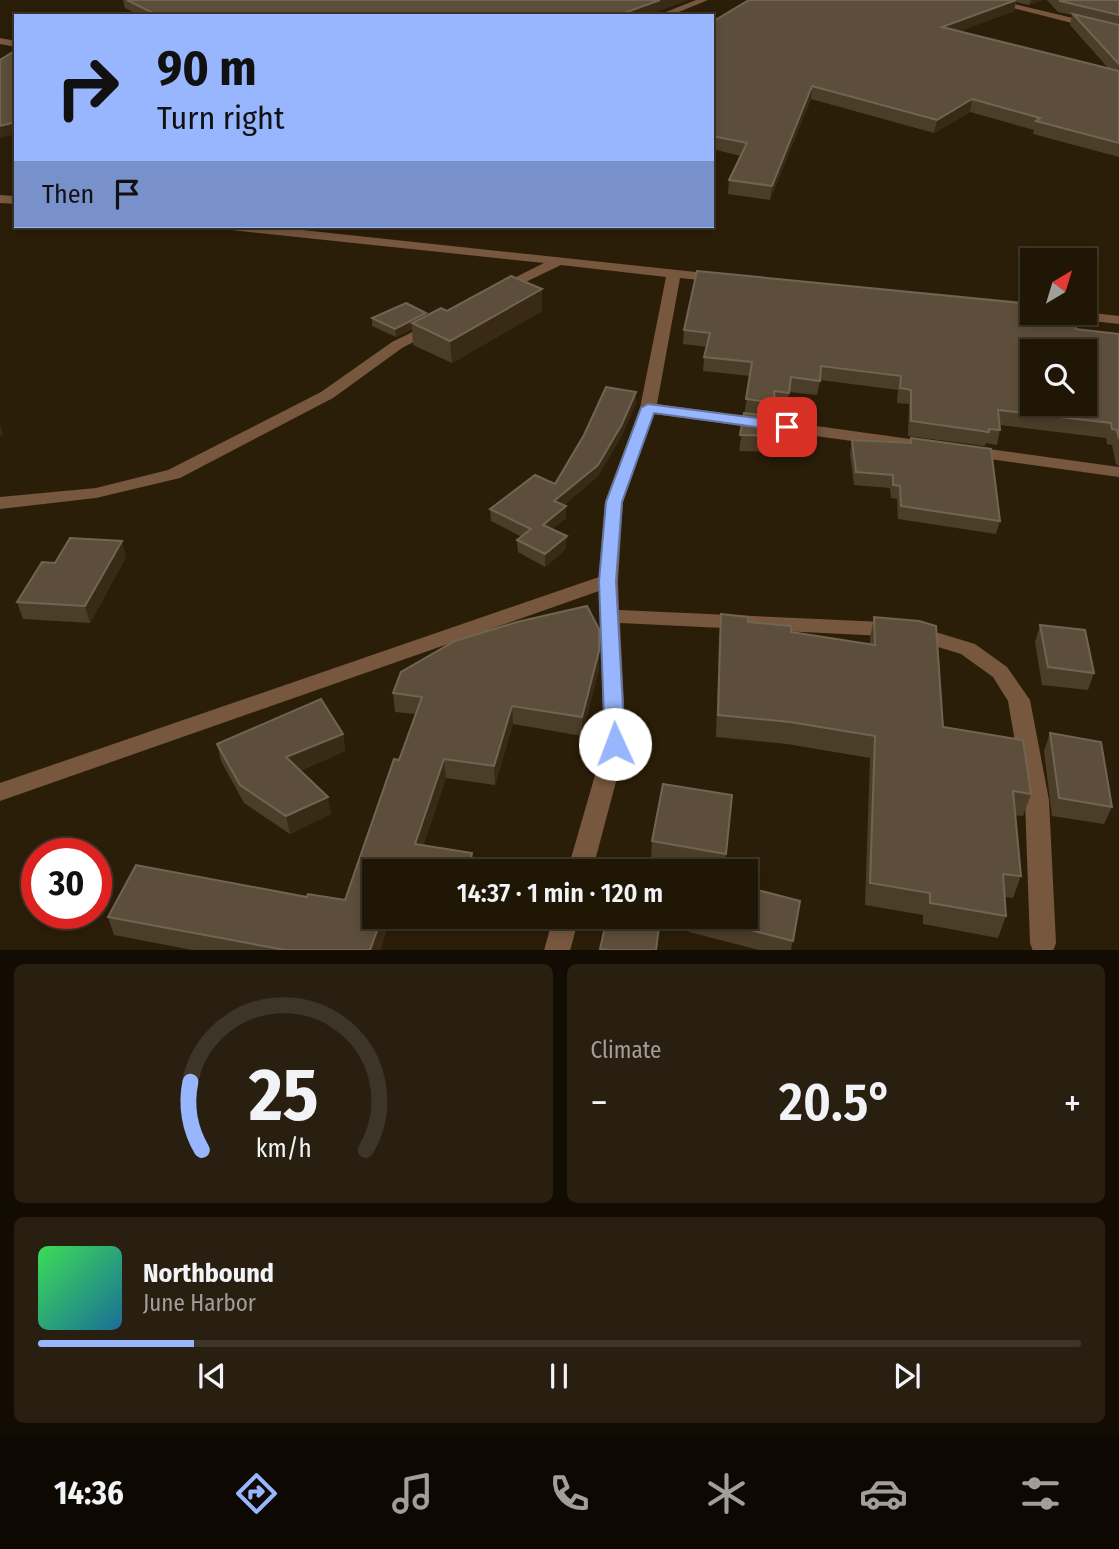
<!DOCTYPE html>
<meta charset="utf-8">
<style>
:root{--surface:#201606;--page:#281f10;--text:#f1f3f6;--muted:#a29f9b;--line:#3d3528;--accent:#98b6fd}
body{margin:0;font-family:"Fira Sans Condensed",sans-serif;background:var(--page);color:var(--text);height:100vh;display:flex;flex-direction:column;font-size:26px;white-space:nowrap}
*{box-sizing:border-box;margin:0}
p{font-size:23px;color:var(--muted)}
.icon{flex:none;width:38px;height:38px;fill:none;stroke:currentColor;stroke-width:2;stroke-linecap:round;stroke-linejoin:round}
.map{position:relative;height:950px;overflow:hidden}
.details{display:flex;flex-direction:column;gap:14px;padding:14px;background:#120c03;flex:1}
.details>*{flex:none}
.top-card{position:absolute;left:14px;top:14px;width:700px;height:214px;border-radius:0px;box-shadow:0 4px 10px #0003,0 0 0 2px var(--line);background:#98b6fd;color:#111;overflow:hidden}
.needle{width:46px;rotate:38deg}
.tools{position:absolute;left:1020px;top:248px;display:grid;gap:14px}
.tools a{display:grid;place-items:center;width:77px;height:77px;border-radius:0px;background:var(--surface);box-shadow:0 4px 10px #0003,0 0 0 2px var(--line);font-size:35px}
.speed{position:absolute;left:21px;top:838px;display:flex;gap:14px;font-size:35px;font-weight:700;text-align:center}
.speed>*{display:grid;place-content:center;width:91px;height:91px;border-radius:50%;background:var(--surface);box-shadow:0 4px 10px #0003,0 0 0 2px var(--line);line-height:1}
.speed .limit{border:10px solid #d22;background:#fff;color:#111}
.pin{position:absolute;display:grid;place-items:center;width:60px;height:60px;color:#fff;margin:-30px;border-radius:14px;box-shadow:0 4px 10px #0006}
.me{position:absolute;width:77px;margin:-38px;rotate:358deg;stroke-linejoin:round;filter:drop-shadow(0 0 5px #0008)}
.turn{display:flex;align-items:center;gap:24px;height:147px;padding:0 28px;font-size:32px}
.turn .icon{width:91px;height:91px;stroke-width:2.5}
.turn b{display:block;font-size:49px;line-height:60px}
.then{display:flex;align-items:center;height:66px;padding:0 28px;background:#0003;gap:14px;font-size:26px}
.big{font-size:52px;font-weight:600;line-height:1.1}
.details .tile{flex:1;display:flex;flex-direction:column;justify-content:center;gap:10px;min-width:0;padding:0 24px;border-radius:10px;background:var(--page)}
.details .dial{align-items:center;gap:0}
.dial svg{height:182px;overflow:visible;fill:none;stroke:var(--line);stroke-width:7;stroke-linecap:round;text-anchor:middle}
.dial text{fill:var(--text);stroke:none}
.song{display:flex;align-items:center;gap:21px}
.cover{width:84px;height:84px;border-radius:10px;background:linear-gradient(135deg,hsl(130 70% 55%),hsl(200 70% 35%))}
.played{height:7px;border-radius:4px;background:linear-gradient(90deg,var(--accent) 15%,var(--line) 15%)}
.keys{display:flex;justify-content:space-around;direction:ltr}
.heat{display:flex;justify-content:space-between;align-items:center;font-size:38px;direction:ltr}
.details .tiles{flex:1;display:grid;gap:14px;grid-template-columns:1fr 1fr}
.tile:last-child{grid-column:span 2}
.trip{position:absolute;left:362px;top:859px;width:396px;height:70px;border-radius:0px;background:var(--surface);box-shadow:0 4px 10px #0003,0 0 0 2px var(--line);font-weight:600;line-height:70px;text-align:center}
.tab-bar{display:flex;height:112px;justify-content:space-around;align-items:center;background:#0d0902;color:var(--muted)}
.tab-bar .icon{width:49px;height:49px}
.tab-bar .selected{color:var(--accent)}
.tab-bar b{font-size:32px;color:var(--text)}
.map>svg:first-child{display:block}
</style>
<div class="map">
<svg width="1119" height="951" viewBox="0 0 1119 951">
<rect width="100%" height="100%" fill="#2b1e08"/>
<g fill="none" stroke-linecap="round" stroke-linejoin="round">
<g fill="#77573e" fill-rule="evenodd">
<path d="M696,0H708L669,16H656Z"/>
<path d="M982,0H997L1119,29V35Z"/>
<path d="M0,38L16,41V47L0,44Z"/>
<path d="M0,195L16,196V204L0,203Z"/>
<path d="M225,226H265L724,275L726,278L719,282L680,278L657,404L932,442L934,446L932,450L926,451L654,414L623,502L618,581L619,610L906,623L975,644L1007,667L1030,700L1049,800L1056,943L1053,951H1033L1030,943L1025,800L1008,701L993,677L961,654L905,637L620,623L626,744L592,872H567L604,744L599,591L0,801V783L599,577L605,502L640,408L666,277L561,265L501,294L494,290L496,287L544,263L231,230Z"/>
<path d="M1085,312L1119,316V324L1056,317L1049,313Z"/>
<path d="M433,322L440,326L438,329L402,348L333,398L180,478L96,498L0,509V497L96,488L168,470L321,392L392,342Z"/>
<path d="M967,446L1119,467V477L961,455L958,451Z"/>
<path d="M553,917H579L570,951H544Z"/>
</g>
</g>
<g fill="#4b3e29">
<path d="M123,0H688L645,16H140L125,8Z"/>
<path d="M749,0H1043L1029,5L1016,2L1014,11L959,31L1109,69L1070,25L1072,15L1058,12L1047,0H1119V157L1033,134L1034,130L970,112L934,133L811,99L770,200L728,194L729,180L741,156L712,149V22Z"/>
<path d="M447,311H542L452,363L413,345L412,329L396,337L372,326V318L426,316Z"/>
<path d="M1076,329L1119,334V466L1116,464L1112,445L1107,444L1106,438L1000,425V430L997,445L986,443L985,446L908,436L909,404L897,403L898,390L820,380L817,395L789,392L787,408L775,406L773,417L780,436L778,452L739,451L750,376L703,371L704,357L707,347L683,344L684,330Z"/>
<path d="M636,392V403L622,435L598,476L564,505L566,506V518L552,529L566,549L545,567L518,552L517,540L522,537L491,521L490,509L555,484Z"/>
<path d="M911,438L1000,521L996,534L898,519L897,499L891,498L890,488L854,485L850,453L852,440L910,443Z"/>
<path d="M126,557L90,623L23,619L17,602Z"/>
<path d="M721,614L748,622L791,632L870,645V638L874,617L943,727L1031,794L1023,816L1015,815L1021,876L1013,898L1004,897L1006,916L998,938L923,924V915L865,905L870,758L787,744L716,737L719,636Z"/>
<path d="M1040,625L1094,673L1088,690L1042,685L1035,642Z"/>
<path d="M599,669L582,736L513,724L495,785L446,778L423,846L472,853L474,872H374V917H391L380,950H192L114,935L108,917L307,897L345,900L416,714L395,712L393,693Z"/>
<path d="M1050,733L1112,807L1104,824L1052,816L1044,751Z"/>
<path d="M343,734L345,751L300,771L331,814L290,834L244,803L221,761L217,744Z"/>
<path d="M652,841L726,854L723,871L651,859Z"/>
<path d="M800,901L791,950H759L689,932L690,917H746Z"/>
</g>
<g fill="#382a15">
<path d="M660,0H688L645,16H616Z"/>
<path d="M1016,0L1014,11L940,39L942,27Z"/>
<path d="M1031,0H1043L1029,5Z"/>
<path d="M812,86L811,99L770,200L772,186Z"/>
<path d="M972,99L970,112L934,133L937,120Z"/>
<path d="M16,122V134L0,138V126Z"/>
<path d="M542,289V311L452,363L450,341Z"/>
<path d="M426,313L427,321L412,323V329L396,337L395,329Z"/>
<path d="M636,392V403L622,435L598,476L554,513V501Z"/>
<path d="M0,424L3,433L0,437Z"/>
<path d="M566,506V518L543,537V525Z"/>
<path d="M567,536L566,549L545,567V554Z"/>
<path d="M122,541L126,557L90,623L85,606Z"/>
<path d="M599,651V669L582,736V717Z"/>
<path d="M512,706L513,724L495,785L494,766Z"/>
<path d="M343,734L345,751L290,775L286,757Z"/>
<path d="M444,759L446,778L417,863L415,844Z"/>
<path d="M328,797L331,814L290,834L286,816Z"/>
<path d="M472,853L474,872H468Z"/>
<path d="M382,917H391L380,950H370Z"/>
</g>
<g fill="#5c4e3b" stroke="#716452" stroke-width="2" fill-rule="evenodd">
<path d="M127,0H660L616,16H159Z"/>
<path d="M749,0H1016L942,27L1119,71V143L1036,121L1040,118L972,99L937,120L812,86L772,186L729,180L747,143L712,136V22Z"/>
<path d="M1060,0H1119V15L1060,1Z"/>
<path d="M1073,14L1119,25V64Z"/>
<path d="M16,50V122L0,126V60Z"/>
<path d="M697,271L1032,304V313H1073L1076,329L1119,334V439L1117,430L1112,429L1111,423L998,410L1000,430L989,429V432L911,421V390L900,388L901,376L821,366L820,381L791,377L789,393L774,391L775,403L746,399L752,362L704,357L710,333L684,330ZM1032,352H1085V404H1032Z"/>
<path d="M511,276L542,289L450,341L412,323L441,308L447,311Z"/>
<path d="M406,303L426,313L395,329L372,318Z"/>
<path d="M606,387L636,392L622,424L598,465L554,501L566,506L543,525L567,536L545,554L517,540L531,529L490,509L535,475L555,484L584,435Z"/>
<path d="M744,413L777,417L780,436L740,435Z"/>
<path d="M911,438L991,449L1000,521L901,506L900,486L893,485V475L856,472L852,440L911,443Z"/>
<path d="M70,538L122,541L85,606L17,602L42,562L55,563Z"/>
<path d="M587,606L599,629V651L582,717L512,706L494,766L444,759L415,844L472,853L468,872H374V917H382L370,950H285L108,917L136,865L307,897L308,894L345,900L394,759L399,760L422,697L393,693L401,672L455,641L517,622Z"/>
<path d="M721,614L748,617V622L791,626V632L875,645L874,617L919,621L936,626L943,727L1023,740L1031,794L1013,791L1021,876L1003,874L1006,916L930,903V893L870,883L875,736L790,722L718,715Z"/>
<path d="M1040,625L1085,630L1094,673L1048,667Z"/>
<path d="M321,699L343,734L286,757L328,797L286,816L240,785L217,744Z"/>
<path d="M1050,733L1101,742L1112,807L1059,798Z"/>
<path d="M663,784L732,795L726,854L652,841Z"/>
<path d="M746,887L800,901L793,941L701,917H746Z"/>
<path d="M607,918L659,927L656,950H610L600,949Z"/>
</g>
<path fill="#98b6fd" stroke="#6376a4" stroke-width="2" d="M648,404L787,422L794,427L787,431L654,413L622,502L616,581L625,744L622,750L615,752L608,750L605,744L599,581L606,502L641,408Z"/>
</svg>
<div class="tools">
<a><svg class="needle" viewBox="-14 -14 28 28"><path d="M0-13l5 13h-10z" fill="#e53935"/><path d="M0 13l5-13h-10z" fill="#a29f9b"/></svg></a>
<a><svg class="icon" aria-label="search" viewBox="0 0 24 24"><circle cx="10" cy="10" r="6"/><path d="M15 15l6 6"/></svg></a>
</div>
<div class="speed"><div class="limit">30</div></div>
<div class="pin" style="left:787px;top:427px;background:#d93025"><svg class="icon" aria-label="arrive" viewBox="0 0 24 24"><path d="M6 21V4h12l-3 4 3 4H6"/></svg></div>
<svg class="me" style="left:615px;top:744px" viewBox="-20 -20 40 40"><circle r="19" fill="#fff"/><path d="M0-13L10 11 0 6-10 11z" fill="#98b6fd"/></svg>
<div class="trip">14:37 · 1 min · 120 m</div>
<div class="top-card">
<div class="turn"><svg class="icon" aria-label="right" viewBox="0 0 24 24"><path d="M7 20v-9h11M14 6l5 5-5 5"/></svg><div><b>90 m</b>Turn right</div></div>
<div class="then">Then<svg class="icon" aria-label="arrive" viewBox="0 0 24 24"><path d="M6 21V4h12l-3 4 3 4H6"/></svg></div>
</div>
</div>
<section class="details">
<div class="tiles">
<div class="tile dial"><svg viewBox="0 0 100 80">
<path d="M14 69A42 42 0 1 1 86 69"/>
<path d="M14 69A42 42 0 0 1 9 39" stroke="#98b6fd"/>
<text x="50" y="56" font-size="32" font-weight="700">25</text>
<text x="50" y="72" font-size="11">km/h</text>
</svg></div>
<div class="tile"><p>Climate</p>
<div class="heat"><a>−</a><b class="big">20.5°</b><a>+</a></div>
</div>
<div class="tile">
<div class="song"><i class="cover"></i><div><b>Northbound</b><p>June Harbor</p></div></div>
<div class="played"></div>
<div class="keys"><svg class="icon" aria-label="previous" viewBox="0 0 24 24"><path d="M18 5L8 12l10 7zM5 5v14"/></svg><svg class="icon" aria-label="pause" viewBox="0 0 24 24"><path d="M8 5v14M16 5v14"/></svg><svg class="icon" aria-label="next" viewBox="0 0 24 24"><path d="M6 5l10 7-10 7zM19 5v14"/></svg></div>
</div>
</div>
</section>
<nav class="tab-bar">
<b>14:36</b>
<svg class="icon selected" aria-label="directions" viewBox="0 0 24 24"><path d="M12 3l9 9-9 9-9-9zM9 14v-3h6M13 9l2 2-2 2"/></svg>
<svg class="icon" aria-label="music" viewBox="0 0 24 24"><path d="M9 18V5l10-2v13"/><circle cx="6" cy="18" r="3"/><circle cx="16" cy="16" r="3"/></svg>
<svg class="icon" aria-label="phone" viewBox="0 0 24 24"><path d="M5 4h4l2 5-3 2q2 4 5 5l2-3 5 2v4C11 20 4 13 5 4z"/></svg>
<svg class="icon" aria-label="climate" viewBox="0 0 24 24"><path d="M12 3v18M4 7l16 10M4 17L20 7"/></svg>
<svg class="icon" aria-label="car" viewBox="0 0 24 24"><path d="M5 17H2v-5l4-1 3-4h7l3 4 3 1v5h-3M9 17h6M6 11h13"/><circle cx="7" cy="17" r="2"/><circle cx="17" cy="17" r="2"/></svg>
<svg class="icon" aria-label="filters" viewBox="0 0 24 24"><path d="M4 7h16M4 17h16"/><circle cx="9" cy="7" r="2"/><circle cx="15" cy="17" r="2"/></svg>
</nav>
